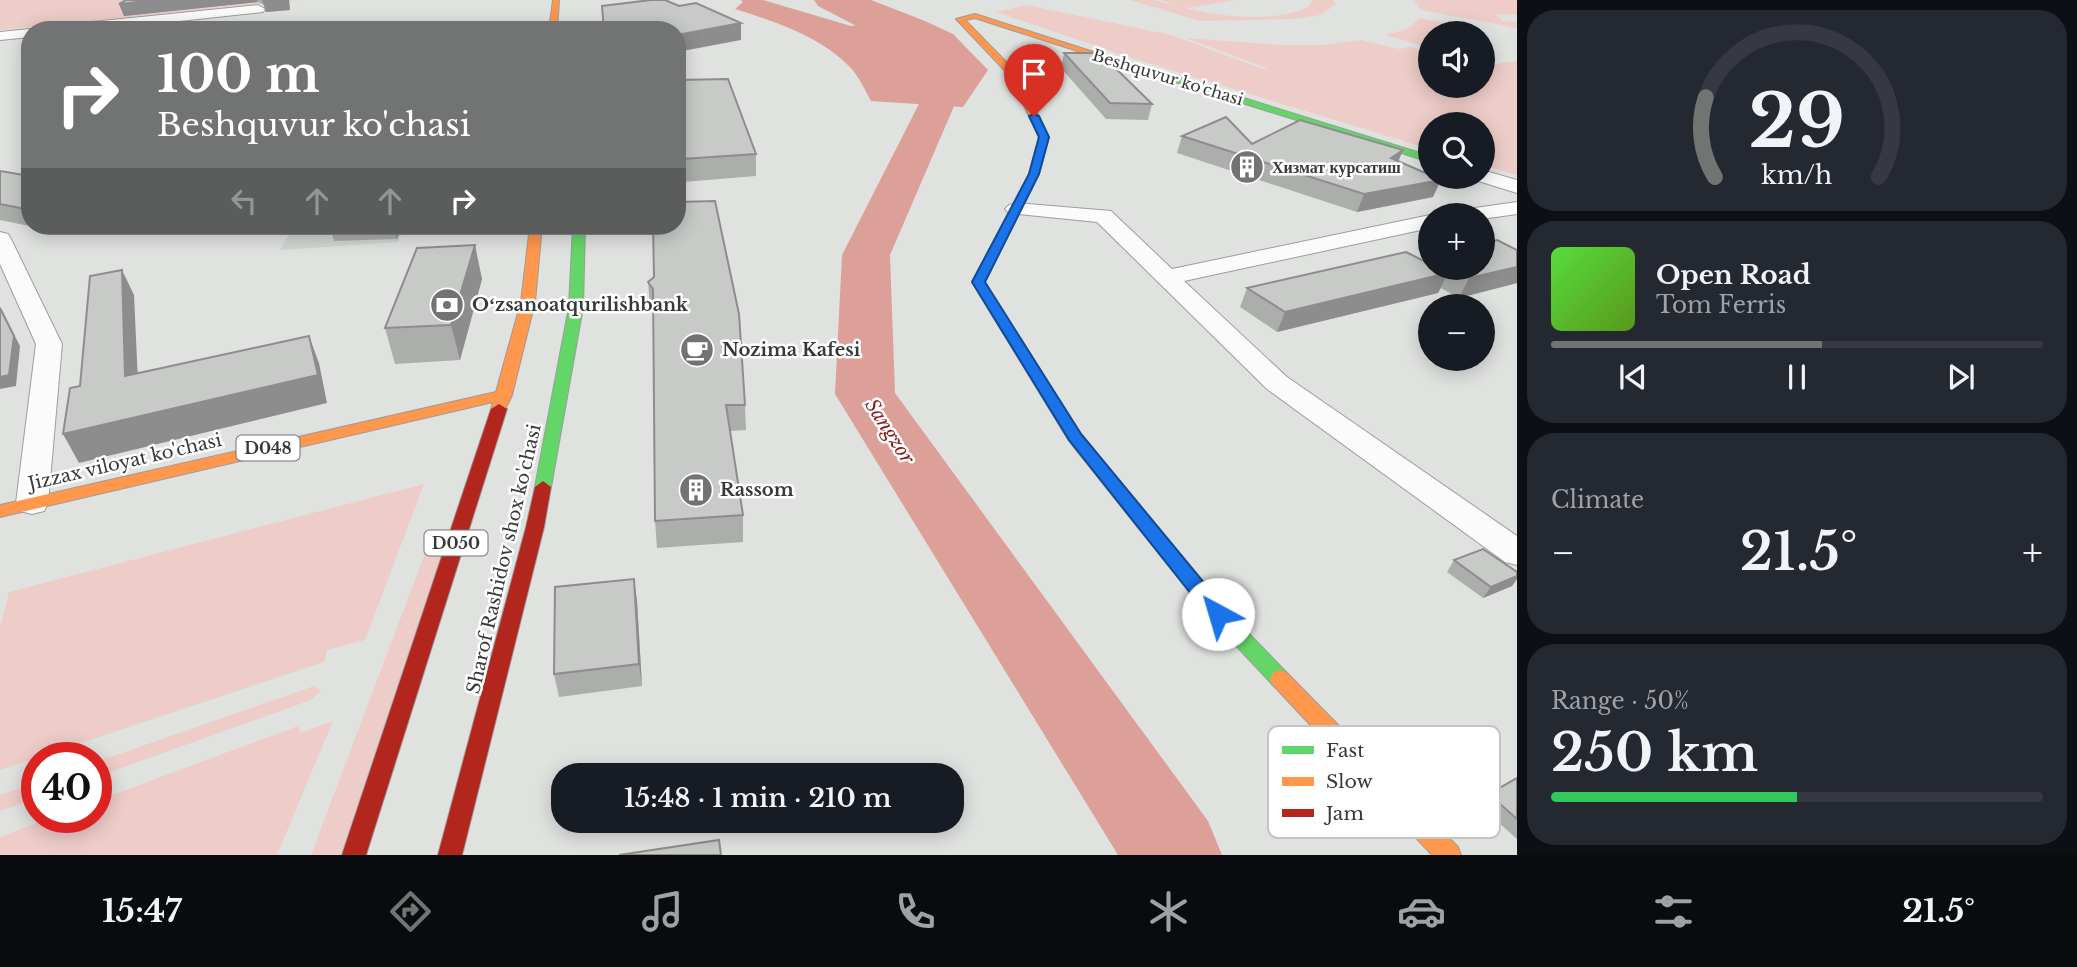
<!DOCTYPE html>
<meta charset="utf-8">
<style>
:root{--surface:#171b24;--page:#242831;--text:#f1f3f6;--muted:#9ea1a6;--line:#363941;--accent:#727473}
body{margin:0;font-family:"Libre Baskerville",serif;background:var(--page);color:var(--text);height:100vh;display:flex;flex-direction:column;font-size:26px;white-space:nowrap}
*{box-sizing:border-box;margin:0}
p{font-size:23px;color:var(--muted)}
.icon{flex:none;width:38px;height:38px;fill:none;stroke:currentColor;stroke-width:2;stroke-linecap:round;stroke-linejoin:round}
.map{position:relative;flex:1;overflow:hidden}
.details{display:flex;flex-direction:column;gap:10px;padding:10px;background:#0d0f14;width:560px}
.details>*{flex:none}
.banner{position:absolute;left:21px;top:21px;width:665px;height:214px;border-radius:28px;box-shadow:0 4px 18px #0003;background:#727473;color:#fff;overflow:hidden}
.controls{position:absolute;left:1418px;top:21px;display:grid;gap:14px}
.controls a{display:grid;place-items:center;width:77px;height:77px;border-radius:50%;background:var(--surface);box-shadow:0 4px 18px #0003;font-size:35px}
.speed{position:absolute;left:21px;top:742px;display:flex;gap:14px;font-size:35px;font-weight:700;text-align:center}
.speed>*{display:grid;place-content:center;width:91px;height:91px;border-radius:50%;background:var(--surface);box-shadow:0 4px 18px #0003;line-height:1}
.speed .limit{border:10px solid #d22;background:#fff;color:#111}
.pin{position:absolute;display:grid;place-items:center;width:60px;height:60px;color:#fff;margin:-72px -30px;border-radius:50% 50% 50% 0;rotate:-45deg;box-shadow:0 0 7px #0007}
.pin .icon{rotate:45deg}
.me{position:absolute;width:77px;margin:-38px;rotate:321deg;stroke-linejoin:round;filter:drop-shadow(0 0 5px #0008)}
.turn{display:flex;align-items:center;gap:24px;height:147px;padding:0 21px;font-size:32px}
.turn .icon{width:91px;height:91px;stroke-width:2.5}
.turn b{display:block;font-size:49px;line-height:60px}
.lanes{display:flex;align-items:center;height:66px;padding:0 21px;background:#0003;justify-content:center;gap:35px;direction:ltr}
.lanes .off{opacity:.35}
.big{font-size:52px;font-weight:600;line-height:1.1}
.details .card{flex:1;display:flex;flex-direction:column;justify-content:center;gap:10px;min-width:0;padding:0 24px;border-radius:28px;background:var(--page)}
.details .dial{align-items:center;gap:0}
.dial svg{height:182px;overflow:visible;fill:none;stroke:var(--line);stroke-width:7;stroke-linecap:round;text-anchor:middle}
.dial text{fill:var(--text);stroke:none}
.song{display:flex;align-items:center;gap:21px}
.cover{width:84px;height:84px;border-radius:10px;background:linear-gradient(135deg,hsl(110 70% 55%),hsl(90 70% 35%))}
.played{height:7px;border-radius:4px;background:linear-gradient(90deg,var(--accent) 55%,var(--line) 55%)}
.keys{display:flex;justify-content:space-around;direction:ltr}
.heat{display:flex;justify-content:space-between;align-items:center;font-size:38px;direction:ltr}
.charge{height:10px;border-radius:5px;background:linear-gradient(90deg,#34c759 50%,var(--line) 0)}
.trip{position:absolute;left:551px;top:763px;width:413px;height:70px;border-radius:28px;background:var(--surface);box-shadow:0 4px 18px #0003;font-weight:600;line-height:70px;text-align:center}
.tabs{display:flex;height:112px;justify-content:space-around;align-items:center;background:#090b0e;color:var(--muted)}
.tabs .icon{width:49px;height:49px}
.tabs .selected{color:var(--accent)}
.tabs b{font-size:32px;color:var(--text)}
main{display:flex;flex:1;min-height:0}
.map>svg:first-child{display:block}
</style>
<main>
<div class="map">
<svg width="1517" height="855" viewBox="0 0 1517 855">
<rect width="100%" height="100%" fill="#e0e2e0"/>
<path fill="#d0d6d1" d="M294,226H403L398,242L280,250Z"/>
<g fill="#eecdc8">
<path d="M0,0H300L0,30Z"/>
<path d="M1130,0H1154L1180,7L1161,0H1236L1186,8C1221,17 1275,23 1308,7L1312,0H1334L1335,5L1320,15L1296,19L1200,21Z"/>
<path d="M1414,0H1517V15L1496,14L1502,21L1517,22V28L1421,10Z"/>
<path d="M1027,5L1171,35L1263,69L1267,68L1186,38L1281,45H1322L1361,40L1399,49L1410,47L1430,53V86H1482V66L1517,61V175L1482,165V124H1430V149L1125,56L996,12Z"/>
<path d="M1420,18L1446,23L1438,27L1447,29L1430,33V48L1385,35L1407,29Z"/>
<path d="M424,484L365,640L327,650L324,662L0,770V628L9,592Z"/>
<path d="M449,539L341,855H311L430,540Z"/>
<path d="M314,686L321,691L311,700L96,777V762Z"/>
<path d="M333,721L277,855H0V837L52,817H96V801L298,726L300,733Z"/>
<path d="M37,783V798L0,811V795Z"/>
</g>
<path fill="#dca099" d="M741,0H763L851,26L858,25L862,21L820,0H871L925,21L953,34L988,70L963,107L871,101C865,90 859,77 851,68C820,36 776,22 735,9L743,2Z"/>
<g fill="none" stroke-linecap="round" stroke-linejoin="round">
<path fill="#dca099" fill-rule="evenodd" d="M814,0H850L892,21L958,97L890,255L895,393L1208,821L1222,855H1118L835,394L842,255L922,98L870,33L818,6Z"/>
<g stroke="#9c9d9c" stroke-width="2">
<g id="street">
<path d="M258,5L265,9L263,12L96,30H46L53,26Z"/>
<path d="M30,29L34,30H30V37L0,40V32Z"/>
<path d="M1482,170L1517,180V193L1475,180L1473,177H1482Z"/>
<path d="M1517,202V214L1482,219V215H1457L1460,210L1468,209Z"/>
<path d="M1016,203L1111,211L1172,269L1430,215H1433H1430V228L1184,281L1287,377L1517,536V565L1505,562L1267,389L1097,222L1009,213L1005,209L1009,205Z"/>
<path d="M0,232L8,234L11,239L62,344L48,503L44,511L32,514L20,511L16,503L36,344L0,264Z"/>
</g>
</g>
<g stroke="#9c9d9c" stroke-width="2">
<g id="fast">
<path d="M1099,53L1430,156V162L1096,57Z"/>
<path d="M1027,185L1032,188L984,282L1081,434L1225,609L1287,673L1290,679L1287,685L1280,688L1273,685L1211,619L1069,441L972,282L1022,188Z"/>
<path d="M573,226H585L583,307L551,487L543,493L535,487L569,307Z"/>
</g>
</g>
<g stroke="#9c9d9c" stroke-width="2">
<g id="slow">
<path d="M553,0H559L557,30H549Z"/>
<path d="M975,14L1103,55L1096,57L975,18L965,20L1017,73L1049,137L1039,174L1031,190L1022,188L1029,174L1039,137L1010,76L956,19Z"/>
<path d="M530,226H542L535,302L512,395L504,412H494L491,409L493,402L0,517V505L496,392L521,302Z"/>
<path d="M1280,670L1287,673L1458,847L1461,855H1432L1273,685L1270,679L1273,673Z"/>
</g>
</g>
<g stroke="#9c9d9c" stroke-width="2">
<g id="jam">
<path d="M499,404L507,409L366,855H342L491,409Z"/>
<path d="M543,481L551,487L544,527L462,855H438L526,527L535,487Z"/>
</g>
</g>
<use href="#street" fill="#fafbfa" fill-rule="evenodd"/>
<use href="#fast" fill="#63d668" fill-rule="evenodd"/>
<use href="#slow" fill="#ff974d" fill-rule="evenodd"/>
<use href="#jam" fill="#b3261e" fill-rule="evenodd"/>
</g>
<g fill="#acaeac">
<path d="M126,0H289L290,10L266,12L264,5L258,2L124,16L119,4Z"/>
<path d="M1064,53L1152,104L1148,120L1106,119L1061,68Z"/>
<path d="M677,80L756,154V176L683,182L677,156Z"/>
<path d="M1182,136L1399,161L1433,197L1357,212L1177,153Z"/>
<path d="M0,171L30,176V226H37L34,227L0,220Z"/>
<path d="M330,226H402L397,239L334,241Z"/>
<path d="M1517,250V283L1459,298L1441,288L1438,293L1277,332L1240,307L1247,288L1425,261L1427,257L1430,256V268H1482Z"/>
<path d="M482,279L460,360L395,364L385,328Z"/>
<path d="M648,282L745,405L746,430L730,431L743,515V542L657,548L655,521L653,310L650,306Z"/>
<path d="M1454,560L1517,572V579L1512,586L1483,598L1447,572Z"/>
<path d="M634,579L637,601L642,686L559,697L554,674Z"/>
<path d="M1517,778V839L1479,805L1489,794Z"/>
</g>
<g fill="#8c8d8c">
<path d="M156,0H257L258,2L124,16L119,4Z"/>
<path d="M262,0H289L290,10L266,12Z"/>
<path d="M741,23V40L677,52V35Z"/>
<path d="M1403,150L1396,167L1391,158Z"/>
<path d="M1441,180L1433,197L1357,212L1364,194Z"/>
<path d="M30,207V219L25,209Z"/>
<path d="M393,226H402L397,239Z"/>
<path d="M475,245L482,279L460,360L451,325Z"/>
<path d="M1517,267V283L1459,298L1469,278Z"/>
<path d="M122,270L134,295L139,404L125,376Z"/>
<path d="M1448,273L1438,293L1277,332L1285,312Z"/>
<path d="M0,307L20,346L16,386L0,389Z"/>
<path d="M309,336L319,363L327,403L79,463L63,434Z"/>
<path d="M1517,576V579L1512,586L1483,598L1491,587Z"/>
<path d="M634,579L637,601L642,686L639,664Z"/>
</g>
<g fill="#c8cac8" stroke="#8c8d8c" stroke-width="2">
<path d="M126,0H156L119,4Z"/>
<path d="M651,0H665L679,6L696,3L741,23L677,35V30H604L602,6Z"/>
<path d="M1064,53H1100L1152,104L1110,103Z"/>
<path d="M728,79L756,154L682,159L677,139V80Z"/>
<path d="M1226,117L1252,144L1300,120L1403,150L1391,158L1430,175V177H1434L1441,180L1364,194L1182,136Z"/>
<path d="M0,171L30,176V207L25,209L0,204Z"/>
<path d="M715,201L739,314L745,405H726L743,515L655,521L653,289L648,282L654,277L653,226H677V202Z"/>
<path d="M1497,240L1517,250V267L1469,278L1449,268H1482V244Z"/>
<path d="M475,245L451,325L385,328L417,248Z"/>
<path d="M1406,252L1430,264V268H1437L1448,273L1285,312L1247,288Z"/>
<path d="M122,270L125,376L309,336L318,375L63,434L70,388L80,386L90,276Z"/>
<path d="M0,308L14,336L9,375L0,377Z"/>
<path d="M1483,549L1517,572V576L1491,587L1454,560Z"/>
<path d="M634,579L639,664L554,674L555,587Z"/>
<path d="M1517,778V819L1489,794Z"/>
<path d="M719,840L721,855H619Z"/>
</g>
<path fill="#1a73e8" stroke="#114b97" stroke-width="2" d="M1034,114L1039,116L1049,137L1039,174L985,282L1081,434L1225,608L1228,614L1225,619L1218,621L1211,619L1069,440L972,282L1029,174L1039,137L1029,116Z"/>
<defs>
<g id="building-disc" transform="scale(1.75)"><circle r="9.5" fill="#727473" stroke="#fff"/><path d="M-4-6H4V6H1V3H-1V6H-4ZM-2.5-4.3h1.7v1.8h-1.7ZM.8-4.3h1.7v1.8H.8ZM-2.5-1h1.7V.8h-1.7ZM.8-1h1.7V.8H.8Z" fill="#fff"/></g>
<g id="bank-disc" transform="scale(1.75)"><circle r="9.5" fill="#727473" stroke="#fff"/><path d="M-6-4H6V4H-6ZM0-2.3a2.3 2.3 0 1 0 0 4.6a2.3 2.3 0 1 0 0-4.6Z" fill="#fff"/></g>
<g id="cafe-disc" transform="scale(1.75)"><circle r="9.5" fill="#727473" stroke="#fff"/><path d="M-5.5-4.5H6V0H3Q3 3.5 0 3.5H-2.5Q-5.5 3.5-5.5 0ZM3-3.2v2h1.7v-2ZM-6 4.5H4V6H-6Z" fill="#fff"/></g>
</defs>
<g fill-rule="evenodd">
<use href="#building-disc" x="1247" y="167"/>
<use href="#bank-disc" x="447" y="305"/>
<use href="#cafe-disc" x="697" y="350"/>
<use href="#building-disc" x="696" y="490"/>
</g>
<g text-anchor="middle" stroke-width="5" stroke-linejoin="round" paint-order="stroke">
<g font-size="16" fill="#373938" stroke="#fff">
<text transform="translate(1168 77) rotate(17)" y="6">Beshquvur ko'chasi</text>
</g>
<g font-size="16" font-weight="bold" fill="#373938" stroke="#fff" text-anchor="start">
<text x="1272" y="173">Хизмат курсатиш</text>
</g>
<g fill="#fff" stroke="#737474" stroke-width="2">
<rect x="236.5" y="435.5" width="63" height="25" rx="5"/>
<rect x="424.5" y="530.5" width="63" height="25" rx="5"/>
</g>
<g font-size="16" font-weight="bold" fill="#373938">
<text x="268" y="454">D048</text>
<text x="456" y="549">D050</text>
</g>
<g font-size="18" font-weight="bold" fill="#373938" stroke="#fff" text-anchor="start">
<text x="472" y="311">Oʻzsanoatqurilishbank</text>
<text x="722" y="356">Nozima Kafesi</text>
<text x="720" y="496">Rassom</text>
</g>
<g font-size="18" fill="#373938" stroke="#fff">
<text transform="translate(125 462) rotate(-13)" y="6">Jizzax viloyat ko'chasi</text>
<text transform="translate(504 559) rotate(-77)" y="6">Sharof Rashidov shox ko'chasi</text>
</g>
<g font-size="19" font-style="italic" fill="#851c1c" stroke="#fff">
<text transform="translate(890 431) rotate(57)" y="7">Sangzor</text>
</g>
</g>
<rect x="1268" y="726" width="232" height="112" rx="10" fill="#fff" stroke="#c3c4c3" stroke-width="2"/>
<rect x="1282" y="746" width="32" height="8" fill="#63d668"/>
<rect x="1282" y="777" width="32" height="9" fill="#ff974d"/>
<rect x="1282" y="809" width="32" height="8" fill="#b3261e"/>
<g font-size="19" fill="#373938">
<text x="1326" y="757">Fast</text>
<text x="1326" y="788">Slow</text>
<text x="1326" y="820">Jam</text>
</g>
</svg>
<div class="controls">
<a><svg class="icon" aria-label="sound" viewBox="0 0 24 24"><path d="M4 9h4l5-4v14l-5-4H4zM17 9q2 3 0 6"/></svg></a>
<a><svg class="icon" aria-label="search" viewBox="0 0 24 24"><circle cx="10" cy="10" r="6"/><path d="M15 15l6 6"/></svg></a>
<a>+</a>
<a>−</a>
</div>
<div class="speed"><div class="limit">40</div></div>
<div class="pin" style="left:1034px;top:116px;background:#d93025"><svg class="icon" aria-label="arrive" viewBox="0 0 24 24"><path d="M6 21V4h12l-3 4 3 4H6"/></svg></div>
<svg class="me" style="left:1218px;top:614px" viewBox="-20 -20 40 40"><circle r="19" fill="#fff"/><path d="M0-13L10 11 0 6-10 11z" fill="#1a73e8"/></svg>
<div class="trip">15:48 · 1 min · 210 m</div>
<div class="banner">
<div class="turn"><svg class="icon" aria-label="right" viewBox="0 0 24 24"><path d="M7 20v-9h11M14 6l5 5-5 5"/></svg><div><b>100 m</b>Beshquvur ko'chasi</div></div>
<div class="lanes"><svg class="icon off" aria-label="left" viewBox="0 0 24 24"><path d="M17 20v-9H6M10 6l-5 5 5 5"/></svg><svg class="icon off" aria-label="ahead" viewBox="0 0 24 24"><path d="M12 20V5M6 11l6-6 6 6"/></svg><svg class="icon off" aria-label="ahead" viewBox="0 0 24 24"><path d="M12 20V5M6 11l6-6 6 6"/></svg><svg class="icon" aria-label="right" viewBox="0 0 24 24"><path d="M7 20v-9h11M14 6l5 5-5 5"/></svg></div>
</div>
</div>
<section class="details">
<div class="card dial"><svg viewBox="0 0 100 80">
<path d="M14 69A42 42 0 1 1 86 69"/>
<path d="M14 69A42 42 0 0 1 10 34" stroke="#727473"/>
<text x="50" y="56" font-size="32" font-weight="700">29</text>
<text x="50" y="72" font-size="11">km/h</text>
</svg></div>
<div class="card">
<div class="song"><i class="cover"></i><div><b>Open Road</b><p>Tom Ferris</p></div></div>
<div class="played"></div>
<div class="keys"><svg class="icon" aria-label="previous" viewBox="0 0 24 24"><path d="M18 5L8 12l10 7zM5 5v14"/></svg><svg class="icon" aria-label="pause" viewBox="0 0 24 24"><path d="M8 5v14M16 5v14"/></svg><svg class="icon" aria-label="next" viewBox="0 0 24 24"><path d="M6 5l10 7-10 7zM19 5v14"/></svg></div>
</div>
<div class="card"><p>Climate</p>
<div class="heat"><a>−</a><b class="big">21.5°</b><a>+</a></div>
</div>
<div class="card"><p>Range · 50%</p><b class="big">250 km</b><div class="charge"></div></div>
</section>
</main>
<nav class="tabs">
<b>15:47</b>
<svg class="icon selected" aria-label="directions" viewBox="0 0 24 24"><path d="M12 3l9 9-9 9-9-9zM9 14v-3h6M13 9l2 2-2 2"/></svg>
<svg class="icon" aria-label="music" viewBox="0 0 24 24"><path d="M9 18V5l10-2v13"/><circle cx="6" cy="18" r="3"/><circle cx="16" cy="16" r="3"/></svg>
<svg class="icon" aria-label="phone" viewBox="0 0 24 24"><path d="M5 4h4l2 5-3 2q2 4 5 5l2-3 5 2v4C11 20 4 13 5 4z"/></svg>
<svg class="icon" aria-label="climate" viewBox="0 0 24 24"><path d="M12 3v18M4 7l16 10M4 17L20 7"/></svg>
<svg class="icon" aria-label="car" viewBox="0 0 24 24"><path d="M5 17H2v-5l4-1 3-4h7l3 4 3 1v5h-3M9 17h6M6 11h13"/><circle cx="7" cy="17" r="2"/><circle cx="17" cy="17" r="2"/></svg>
<svg class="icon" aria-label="filters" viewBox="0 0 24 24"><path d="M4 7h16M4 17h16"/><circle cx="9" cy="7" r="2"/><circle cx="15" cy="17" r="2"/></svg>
<b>21.5°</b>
</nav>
